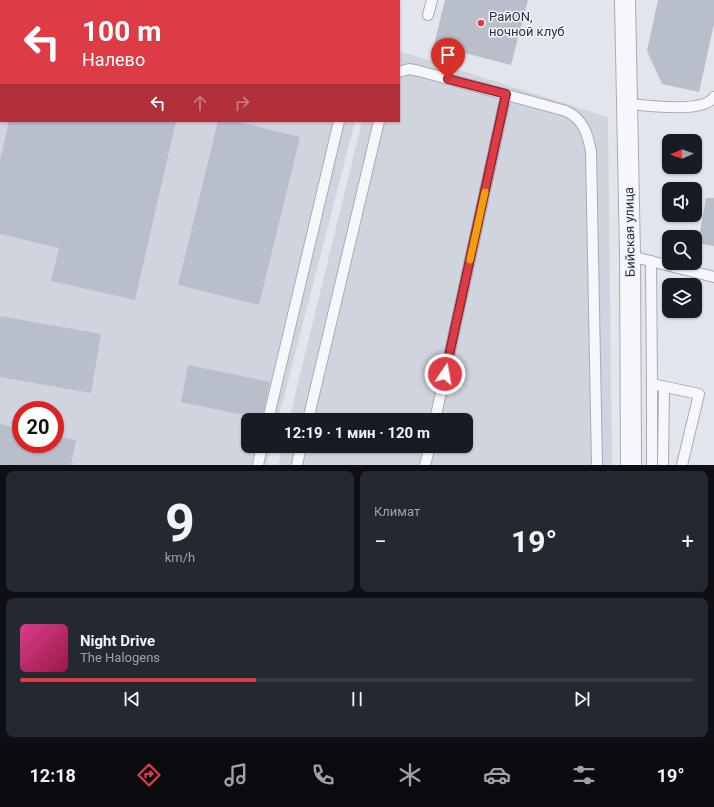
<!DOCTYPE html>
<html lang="ru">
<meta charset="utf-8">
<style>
:root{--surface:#171b24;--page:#242831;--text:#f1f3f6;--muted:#9ea1a6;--line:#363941;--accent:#dd3b46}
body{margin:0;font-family:Roboto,sans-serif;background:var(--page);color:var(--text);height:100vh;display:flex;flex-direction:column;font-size:15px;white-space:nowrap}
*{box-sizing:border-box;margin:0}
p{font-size:13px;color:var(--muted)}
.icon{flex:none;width:22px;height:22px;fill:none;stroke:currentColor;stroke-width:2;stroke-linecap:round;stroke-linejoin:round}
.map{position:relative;height:465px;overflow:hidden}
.drawer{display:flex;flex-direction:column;gap:6px;padding:6px;background:#0d0f14;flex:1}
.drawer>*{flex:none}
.top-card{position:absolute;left:0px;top:0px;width:400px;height:122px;box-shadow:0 1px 3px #0004;background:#dd3b46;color:#fff;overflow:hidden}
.needle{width:26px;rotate:268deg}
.buttons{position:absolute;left:662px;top:134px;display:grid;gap:8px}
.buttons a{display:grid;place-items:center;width:40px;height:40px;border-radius:8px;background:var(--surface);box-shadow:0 1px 3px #0004;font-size:20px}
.speed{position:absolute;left:12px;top:401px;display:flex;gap:8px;font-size:20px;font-weight:700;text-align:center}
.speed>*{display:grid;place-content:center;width:52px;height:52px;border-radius:50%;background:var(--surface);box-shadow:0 1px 3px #0004;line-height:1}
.speed .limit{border:6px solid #d22;background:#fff;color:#111}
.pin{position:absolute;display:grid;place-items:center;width:34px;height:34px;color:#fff;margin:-41px -17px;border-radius:50% 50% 50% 0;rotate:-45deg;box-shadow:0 0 4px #0007}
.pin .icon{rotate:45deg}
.me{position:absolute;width:44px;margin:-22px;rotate:12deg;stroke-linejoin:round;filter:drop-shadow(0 0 3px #0008)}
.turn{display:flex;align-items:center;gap:14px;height:84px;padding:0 16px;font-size:18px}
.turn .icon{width:52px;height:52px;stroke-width:2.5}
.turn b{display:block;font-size:28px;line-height:34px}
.lanes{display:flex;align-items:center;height:38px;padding:0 16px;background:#0003;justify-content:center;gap:20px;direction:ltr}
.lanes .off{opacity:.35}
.big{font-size:30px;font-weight:700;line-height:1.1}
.drawer .tile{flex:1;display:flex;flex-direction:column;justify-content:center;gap:6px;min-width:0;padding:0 14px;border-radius:8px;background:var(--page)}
.drawer .dial{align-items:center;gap:0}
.dial b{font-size:52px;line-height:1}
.song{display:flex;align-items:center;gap:12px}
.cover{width:48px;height:48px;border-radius:6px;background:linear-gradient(135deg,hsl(330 70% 55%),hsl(340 70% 35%))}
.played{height:4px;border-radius:2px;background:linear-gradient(90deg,var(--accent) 35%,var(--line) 35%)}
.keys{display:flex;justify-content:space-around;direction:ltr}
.heat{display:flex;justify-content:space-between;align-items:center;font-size:22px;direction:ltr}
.drawer .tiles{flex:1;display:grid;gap:6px;grid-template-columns:1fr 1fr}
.tile:last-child{grid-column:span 2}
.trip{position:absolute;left:241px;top:413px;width:232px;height:40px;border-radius:8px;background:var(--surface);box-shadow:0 1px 3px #0004;font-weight:700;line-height:40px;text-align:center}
.menu{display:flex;height:64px;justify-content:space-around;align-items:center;background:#090b0e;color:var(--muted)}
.menu .icon{width:28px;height:28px}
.menu .active{color:var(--accent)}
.menu b{font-size:18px;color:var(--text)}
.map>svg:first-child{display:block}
</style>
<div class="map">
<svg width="714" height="465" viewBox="0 0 714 465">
<rect width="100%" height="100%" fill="#e2e5ec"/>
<g fill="#d0d4de" fill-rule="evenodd">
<path d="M0,0H386L1,1V121H355L278,420H248V446H271L267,465H0ZM21,410H55V444H21Z"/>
<path d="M399,51L608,117L612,465H278L283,446H466V420H289L362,121H399Z"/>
</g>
<g fill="#b9becb">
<path d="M445,0H528L511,65L434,45Z"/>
<path d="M658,0H714V24L699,92L662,84L647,51Z"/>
<path d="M9,121H176L135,300L51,281L59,248L0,234V161Z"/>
<path d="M218,121H235L300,137L259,305L178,285Z"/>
<path d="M706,198H714V246L698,243Z"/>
<path d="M0,316L101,334L91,393L0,377Z"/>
<path d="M188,365L270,382L262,419L181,402Z"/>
<path d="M0,424L21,429V444H55V436L76,440L71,465H0Z"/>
</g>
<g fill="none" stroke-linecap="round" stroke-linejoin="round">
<g stroke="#a6abb7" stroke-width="12">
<g id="lane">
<path d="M18,0L22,1"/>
<path d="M267,1L268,0"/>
<path d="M367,1V0"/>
<path d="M428,15L432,0"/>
<path d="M399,72L409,69L419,71L566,111C583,119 588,134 591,152L597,465"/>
<path d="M627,104C646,105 703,114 714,97"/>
<path d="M630,256L714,277"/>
<path d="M651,261L652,384L699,394L682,465"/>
<path d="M268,420L339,121"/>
<path d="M308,420L379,121"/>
<path d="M435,420L506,95"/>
<path d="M258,465L262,446"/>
<path d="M297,465L301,446"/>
<path d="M425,465L430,446"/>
<path d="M652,465V384"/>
<path d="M663,465L664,387"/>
</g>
</g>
<g stroke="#a6abb7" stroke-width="22">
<path id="street" d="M625,0L630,256L631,465"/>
</g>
<use href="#lane" stroke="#f6f7fa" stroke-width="10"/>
<use href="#street" stroke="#f6f7fa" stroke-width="20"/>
</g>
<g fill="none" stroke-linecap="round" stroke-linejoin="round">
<g stroke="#90262e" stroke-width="10">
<path id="route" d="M445,374L506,94L448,79"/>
</g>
<use href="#route" stroke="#dd3b46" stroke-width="7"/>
<path stroke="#f59e0b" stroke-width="7" d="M470,260L485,192"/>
</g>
<circle fill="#dd3b46" stroke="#f2f5f9" stroke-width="1.5" cx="481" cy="23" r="4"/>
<g text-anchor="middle" stroke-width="3" stroke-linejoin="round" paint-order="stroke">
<g font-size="13" fill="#283146" stroke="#f2f5f9" text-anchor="start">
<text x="489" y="21">РайON,<tspan x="489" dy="15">ночной клуб</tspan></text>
</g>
<g font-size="13" fill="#283146" stroke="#f2f5f9">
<text transform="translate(629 232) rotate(-91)" y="5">Бийская улица</text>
</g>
</g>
</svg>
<div class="buttons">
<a><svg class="needle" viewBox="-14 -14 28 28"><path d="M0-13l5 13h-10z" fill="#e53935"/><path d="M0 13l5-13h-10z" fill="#9ea1a6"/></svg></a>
<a><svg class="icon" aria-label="sound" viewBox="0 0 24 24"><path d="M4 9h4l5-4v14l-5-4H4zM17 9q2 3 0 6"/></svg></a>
<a><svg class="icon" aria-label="search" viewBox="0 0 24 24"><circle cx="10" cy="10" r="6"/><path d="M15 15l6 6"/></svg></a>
<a><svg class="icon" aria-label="layers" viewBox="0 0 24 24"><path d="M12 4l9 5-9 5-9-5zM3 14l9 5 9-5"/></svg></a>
</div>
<div class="speed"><div class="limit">20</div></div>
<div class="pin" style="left:448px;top:79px;background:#d93025"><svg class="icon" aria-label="arrive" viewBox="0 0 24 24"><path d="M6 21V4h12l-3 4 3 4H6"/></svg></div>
<svg class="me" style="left:445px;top:374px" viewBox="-20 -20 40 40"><circle r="17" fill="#dd3b46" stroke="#fff" stroke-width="3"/><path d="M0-11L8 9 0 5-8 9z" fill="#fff"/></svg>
<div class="trip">12:19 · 1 мин · 120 m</div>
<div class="top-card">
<div class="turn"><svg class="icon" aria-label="left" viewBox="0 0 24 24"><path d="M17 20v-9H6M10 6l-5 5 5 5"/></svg><div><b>100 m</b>Налево</div></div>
<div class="lanes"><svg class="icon" aria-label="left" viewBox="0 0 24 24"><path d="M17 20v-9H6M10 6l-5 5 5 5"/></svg><svg class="icon off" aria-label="ahead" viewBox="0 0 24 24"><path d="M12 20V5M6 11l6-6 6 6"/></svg><svg class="icon off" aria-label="right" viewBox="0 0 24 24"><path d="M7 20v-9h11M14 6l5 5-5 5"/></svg></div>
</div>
</div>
<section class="drawer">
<div class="tiles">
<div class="tile dial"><b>9</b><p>km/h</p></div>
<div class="tile"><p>Климат</p>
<div class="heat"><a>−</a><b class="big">19°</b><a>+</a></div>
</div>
<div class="tile">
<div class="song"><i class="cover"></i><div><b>Night Drive</b><p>The Halogens</p></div></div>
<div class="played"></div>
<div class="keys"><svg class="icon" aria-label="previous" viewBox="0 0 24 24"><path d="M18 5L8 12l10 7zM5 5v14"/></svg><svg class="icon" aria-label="pause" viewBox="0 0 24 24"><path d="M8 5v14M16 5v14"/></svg><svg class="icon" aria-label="next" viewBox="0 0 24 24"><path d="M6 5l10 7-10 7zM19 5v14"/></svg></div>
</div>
</div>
</section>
<nav class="menu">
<b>12:18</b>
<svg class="icon active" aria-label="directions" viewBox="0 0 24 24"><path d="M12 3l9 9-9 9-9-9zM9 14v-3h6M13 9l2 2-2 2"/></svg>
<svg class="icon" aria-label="music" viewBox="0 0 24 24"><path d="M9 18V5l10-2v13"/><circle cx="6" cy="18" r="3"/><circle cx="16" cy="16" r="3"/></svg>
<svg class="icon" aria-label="phone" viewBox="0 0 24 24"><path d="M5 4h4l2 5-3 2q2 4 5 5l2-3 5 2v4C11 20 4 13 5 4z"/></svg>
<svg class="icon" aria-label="climate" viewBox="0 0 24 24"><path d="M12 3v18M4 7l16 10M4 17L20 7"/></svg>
<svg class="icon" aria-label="car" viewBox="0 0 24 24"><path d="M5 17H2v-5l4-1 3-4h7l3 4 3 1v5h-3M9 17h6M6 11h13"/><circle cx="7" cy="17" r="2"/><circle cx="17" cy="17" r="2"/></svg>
<svg class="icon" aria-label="filters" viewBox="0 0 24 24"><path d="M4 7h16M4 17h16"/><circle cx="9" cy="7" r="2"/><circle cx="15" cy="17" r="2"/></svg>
<b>19°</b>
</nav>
